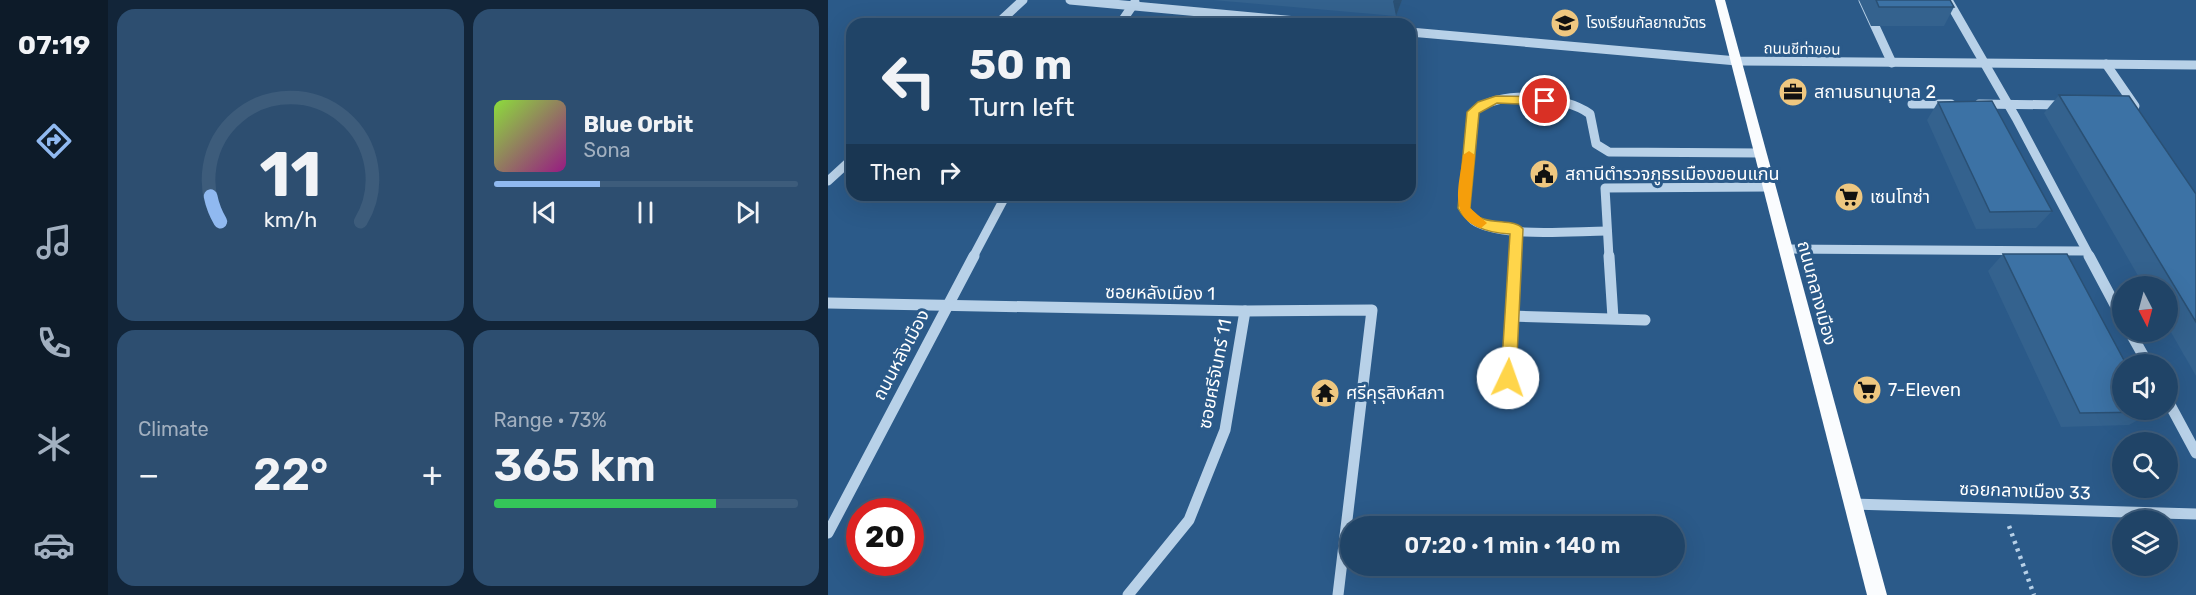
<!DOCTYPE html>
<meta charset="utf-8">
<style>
:root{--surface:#204467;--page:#2d4e70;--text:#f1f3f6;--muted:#a2b0c0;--line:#3d5c7b;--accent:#90b9f0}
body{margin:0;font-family:Rubik,"Noto Sans Thai",sans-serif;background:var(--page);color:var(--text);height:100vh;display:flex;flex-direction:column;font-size:22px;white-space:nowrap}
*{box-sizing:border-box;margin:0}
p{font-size:20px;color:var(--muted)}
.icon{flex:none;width:33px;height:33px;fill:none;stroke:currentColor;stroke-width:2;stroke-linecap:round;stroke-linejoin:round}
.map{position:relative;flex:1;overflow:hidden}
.panel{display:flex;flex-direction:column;gap:9px;padding:9px;background:#122539;width:720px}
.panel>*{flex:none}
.hud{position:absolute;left:18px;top:18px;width:570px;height:183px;border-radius:18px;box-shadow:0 6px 24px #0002,0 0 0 2px var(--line);background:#204467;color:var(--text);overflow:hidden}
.needle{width:39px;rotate:174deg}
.controls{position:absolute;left:1284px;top:276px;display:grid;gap:12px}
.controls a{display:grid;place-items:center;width:66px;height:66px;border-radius:50%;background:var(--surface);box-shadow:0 6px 24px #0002,0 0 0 2px var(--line);font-size:30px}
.speed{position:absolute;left:18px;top:498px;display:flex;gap:12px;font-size:30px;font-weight:700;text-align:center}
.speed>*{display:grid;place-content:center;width:78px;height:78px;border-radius:50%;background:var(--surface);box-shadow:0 6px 24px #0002,0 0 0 2px var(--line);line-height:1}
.speed .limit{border:9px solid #d22;background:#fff;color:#111}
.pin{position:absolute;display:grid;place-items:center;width:51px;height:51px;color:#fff;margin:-26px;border:3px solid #fff;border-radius:50%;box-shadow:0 2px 6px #0007}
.me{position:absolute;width:66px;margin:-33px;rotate:3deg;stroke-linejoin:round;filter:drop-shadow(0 0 4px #0008)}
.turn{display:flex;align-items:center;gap:21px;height:126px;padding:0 24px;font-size:27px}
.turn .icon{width:78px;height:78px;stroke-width:2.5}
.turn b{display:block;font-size:42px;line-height:51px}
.then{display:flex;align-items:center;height:57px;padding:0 24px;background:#0003;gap:12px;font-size:22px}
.big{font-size:45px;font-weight:600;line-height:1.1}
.panel .widget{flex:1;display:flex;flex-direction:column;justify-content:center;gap:9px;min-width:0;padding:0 21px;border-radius:18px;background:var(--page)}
.panel .dial{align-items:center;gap:0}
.dial svg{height:156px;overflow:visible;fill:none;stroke:var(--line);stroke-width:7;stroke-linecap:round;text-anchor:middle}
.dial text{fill:var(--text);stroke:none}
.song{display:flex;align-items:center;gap:18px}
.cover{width:72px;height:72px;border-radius:9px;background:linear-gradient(135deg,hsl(90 70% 55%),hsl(310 70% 35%))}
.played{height:6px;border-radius:3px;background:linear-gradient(90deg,var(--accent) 35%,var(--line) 35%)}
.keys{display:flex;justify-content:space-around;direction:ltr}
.heat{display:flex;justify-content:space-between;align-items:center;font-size:33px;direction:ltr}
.charge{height:9px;border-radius:4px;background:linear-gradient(90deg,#34c759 73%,var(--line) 0)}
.panel .tiles{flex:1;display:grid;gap:9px;grid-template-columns:repeat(2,1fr)}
.trip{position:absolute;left:512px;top:516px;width:345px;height:60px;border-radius:30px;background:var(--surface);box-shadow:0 6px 24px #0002,0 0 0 2px var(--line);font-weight:600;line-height:60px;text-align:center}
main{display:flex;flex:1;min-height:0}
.tabs{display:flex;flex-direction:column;width:108px;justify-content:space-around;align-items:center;background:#0d1b29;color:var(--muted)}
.tabs .icon{width:42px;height:42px}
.tabs .current{color:var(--accent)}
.tabs b{font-size:27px;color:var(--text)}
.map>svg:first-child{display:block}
</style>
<main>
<nav class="tabs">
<b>07:19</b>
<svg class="icon current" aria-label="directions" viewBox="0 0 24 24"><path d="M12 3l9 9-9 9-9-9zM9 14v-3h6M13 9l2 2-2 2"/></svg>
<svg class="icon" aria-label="music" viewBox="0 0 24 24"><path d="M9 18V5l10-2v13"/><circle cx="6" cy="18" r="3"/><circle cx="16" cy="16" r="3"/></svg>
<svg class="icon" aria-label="phone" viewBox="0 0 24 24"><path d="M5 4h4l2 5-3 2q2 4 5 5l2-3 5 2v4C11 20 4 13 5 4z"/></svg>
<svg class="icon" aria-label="climate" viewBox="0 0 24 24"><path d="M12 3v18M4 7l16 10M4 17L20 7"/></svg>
<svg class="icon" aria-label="car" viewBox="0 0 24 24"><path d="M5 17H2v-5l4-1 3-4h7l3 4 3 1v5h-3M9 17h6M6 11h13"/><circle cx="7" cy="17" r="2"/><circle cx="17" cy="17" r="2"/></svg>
</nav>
<section class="panel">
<div class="tiles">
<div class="widget dial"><svg viewBox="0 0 100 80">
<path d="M14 69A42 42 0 1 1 86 69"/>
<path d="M14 69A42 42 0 0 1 9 56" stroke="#90b9f0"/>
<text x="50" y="56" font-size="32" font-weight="700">11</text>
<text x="50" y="72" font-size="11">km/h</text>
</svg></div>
<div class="widget">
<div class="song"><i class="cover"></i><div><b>Blue Orbit</b><p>Sona</p></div></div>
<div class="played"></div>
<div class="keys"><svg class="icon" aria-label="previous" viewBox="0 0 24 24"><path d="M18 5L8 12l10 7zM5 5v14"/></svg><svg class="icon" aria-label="pause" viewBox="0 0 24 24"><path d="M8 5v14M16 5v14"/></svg><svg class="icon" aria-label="next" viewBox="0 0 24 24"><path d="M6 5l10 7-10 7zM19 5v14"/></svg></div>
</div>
<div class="widget"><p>Climate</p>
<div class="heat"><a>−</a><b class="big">22°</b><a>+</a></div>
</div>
<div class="widget"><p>Range · 73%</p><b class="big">365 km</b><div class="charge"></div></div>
</div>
</section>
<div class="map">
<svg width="1368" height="595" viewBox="0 0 1368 595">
<rect width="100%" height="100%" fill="#2b5a89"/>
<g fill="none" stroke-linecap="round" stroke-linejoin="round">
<path stroke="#b8d1e8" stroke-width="4.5" stroke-dasharray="3 5" stroke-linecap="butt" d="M1181,526L1206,595"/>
<g stroke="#b8d1e8" stroke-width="9">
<path d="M242,0L500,24"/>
<path d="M1035,0L1064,63"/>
<path d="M1120,0L1188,118L1262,257"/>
<path d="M169,24L195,0"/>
<path d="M292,24L307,2"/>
<path d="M582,32L909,61L1368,65"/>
<path d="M1278,64L1307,106"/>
<path d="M1084,104H1123"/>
<path d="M1151,104L1237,105"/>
<path d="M0,181L24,159"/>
<path d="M779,231C745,231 678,238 648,222C642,219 639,213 636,208L645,112C670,89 736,95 762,114L768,144L781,152L932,153"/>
<path d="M957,249L1258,251"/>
<path d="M145,257L178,195"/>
<path d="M686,257L688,229"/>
<path d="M781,257L777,188L941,187"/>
</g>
<g stroke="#b8d1e8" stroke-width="11">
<path d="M781,256L785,318"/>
<path d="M1261,256L1294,318"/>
<path d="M0,303L417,311L544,310L510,595"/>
<path d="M683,316L817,320"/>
<path d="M1302,332L1320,364"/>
<path d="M680,378L687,256"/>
<path d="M1340,401L1368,453"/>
<path d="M1024,504L1368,514"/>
<path d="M0,533L146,256"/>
<path d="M300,595L361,520L397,430L417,311"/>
</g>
<path fill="#fafcfe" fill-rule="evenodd" d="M887,0H897L1059,595H1039Z"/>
</g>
<g fill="#34628e">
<path d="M385,0H574L568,16Z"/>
<path d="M1031,0H1122L1126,7L1116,26H1043Z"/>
<path d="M1231,95L1368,194V376L1340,327V286H1316L1216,113Z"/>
<path d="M1110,102L1224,211L1208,228L1148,229L1099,120Z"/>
<path d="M1175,254L1324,412L1301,425L1233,427L1160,271Z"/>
</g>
<path fill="#2a5074" d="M566,0H574L568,16L565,1Z"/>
<g fill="#3c72a5" stroke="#2a5074" stroke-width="1.5">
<path d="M1048,0H1122L1126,7H1051Z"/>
<path d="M1231,95L1301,96L1368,194V322Z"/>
<path d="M1164,101L1224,211L1162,212L1110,102Z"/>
<path d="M1175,254H1239L1298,364H1294V410H1322L1324,412L1252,413Z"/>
</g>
<path fill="#ffd54a" stroke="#a68a30" stroke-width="1.5" d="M668,96L717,97L723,101L717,105L669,103L651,113L642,208C654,229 685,216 695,229L688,378L686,382L680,384L675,382L673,378L682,234C660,233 640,227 630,208L639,112L650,102Z"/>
<path fill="#f59e0b" d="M641,151L647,155L642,208L659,223L653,228C619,217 632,183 635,155Z"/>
<defs>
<g id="school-disc" transform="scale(1.5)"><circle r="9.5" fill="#eec780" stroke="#2b5a89"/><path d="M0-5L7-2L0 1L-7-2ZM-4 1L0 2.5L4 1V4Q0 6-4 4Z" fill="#111"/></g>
<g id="office-disc" transform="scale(1.5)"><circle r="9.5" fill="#eec780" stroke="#2b5a89"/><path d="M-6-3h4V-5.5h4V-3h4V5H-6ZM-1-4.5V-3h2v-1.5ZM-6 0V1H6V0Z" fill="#111"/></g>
<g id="civic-disc" transform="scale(1.5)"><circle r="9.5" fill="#eec780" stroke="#2b5a89"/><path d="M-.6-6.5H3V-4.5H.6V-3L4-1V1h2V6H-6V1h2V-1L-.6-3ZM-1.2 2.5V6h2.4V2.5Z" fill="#111"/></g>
<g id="supermarket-disc" transform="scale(1.5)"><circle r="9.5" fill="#eec780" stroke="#2b5a89"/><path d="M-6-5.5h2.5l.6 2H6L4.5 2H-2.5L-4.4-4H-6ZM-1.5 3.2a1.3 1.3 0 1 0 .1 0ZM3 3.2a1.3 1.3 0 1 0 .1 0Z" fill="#111"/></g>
<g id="temple-disc" transform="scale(1.5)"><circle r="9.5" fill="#eec780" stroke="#2b5a89"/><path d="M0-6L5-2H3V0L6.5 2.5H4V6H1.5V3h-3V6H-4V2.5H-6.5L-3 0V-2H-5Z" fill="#111"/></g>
</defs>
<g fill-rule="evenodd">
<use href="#school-disc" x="737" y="23"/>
<use href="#office-disc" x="965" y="92"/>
<use href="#civic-disc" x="716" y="174"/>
<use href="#supermarket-disc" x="1021" y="197"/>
<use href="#supermarket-disc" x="1039" y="390"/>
<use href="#temple-disc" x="497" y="393"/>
</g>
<g text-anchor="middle" stroke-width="6" stroke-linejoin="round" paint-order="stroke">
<g font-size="15" fill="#fff" stroke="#2b5a89" text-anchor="start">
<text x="758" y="28">โรงเรียนกัลยาณวัตร</text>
</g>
<g font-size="15" fill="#fff" stroke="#2b5a89">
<text transform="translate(974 49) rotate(1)" y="5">ถนนชีท่าขอน</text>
</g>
<g font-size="18" fill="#fff" stroke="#2b5a89" text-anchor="start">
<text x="986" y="98">สถานธนานุบาล 2</text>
<text x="737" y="180">สถานีตำรวจภูธรเมืองขอนแกน</text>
<text x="1042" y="203">เซนโทซ่า</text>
<text x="1060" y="396">7-Eleven</text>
<text x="518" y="399">ศรีคุรุสิงห์สภา</text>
</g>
<g font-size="18" fill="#fff" stroke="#2b5a89">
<text transform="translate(332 293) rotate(1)" y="6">ซอยหลังเมือง 1</text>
<text transform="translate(989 293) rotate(75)" y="6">ถนนกลางเมือง</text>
<text transform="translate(73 355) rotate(-62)" y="6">ถนนหลังเมือง</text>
<text transform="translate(387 374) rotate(-79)" y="6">ซอยศรีจันทร์ 11</text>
<text transform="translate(1197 491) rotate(2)" y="6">ซอยกลางเมือง 33</text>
</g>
</g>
</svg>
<div class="controls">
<a><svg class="needle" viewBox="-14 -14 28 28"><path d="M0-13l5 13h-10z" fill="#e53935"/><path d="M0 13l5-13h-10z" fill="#a2b0c0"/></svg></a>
<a><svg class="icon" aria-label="sound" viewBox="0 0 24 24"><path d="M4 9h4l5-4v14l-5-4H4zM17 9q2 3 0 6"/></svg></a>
<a><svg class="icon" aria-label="search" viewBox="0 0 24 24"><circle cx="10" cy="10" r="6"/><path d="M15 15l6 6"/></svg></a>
<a><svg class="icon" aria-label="layers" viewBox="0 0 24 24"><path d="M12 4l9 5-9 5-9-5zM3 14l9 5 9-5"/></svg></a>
</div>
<div class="speed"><div class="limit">20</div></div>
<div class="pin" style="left:717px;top:101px;background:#d93025"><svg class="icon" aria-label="arrive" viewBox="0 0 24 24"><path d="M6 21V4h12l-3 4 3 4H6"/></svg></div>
<svg class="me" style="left:680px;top:378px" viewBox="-20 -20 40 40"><circle r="19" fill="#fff"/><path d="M0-13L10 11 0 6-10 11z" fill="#ffd54a"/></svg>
<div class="trip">07:20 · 1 min · 140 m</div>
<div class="hud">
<div class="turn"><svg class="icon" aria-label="left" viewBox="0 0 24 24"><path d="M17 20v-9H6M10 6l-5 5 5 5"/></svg><div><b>50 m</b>Turn left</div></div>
<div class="then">Then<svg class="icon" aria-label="right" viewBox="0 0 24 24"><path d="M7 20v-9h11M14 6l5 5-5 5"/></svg></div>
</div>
</div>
</main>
